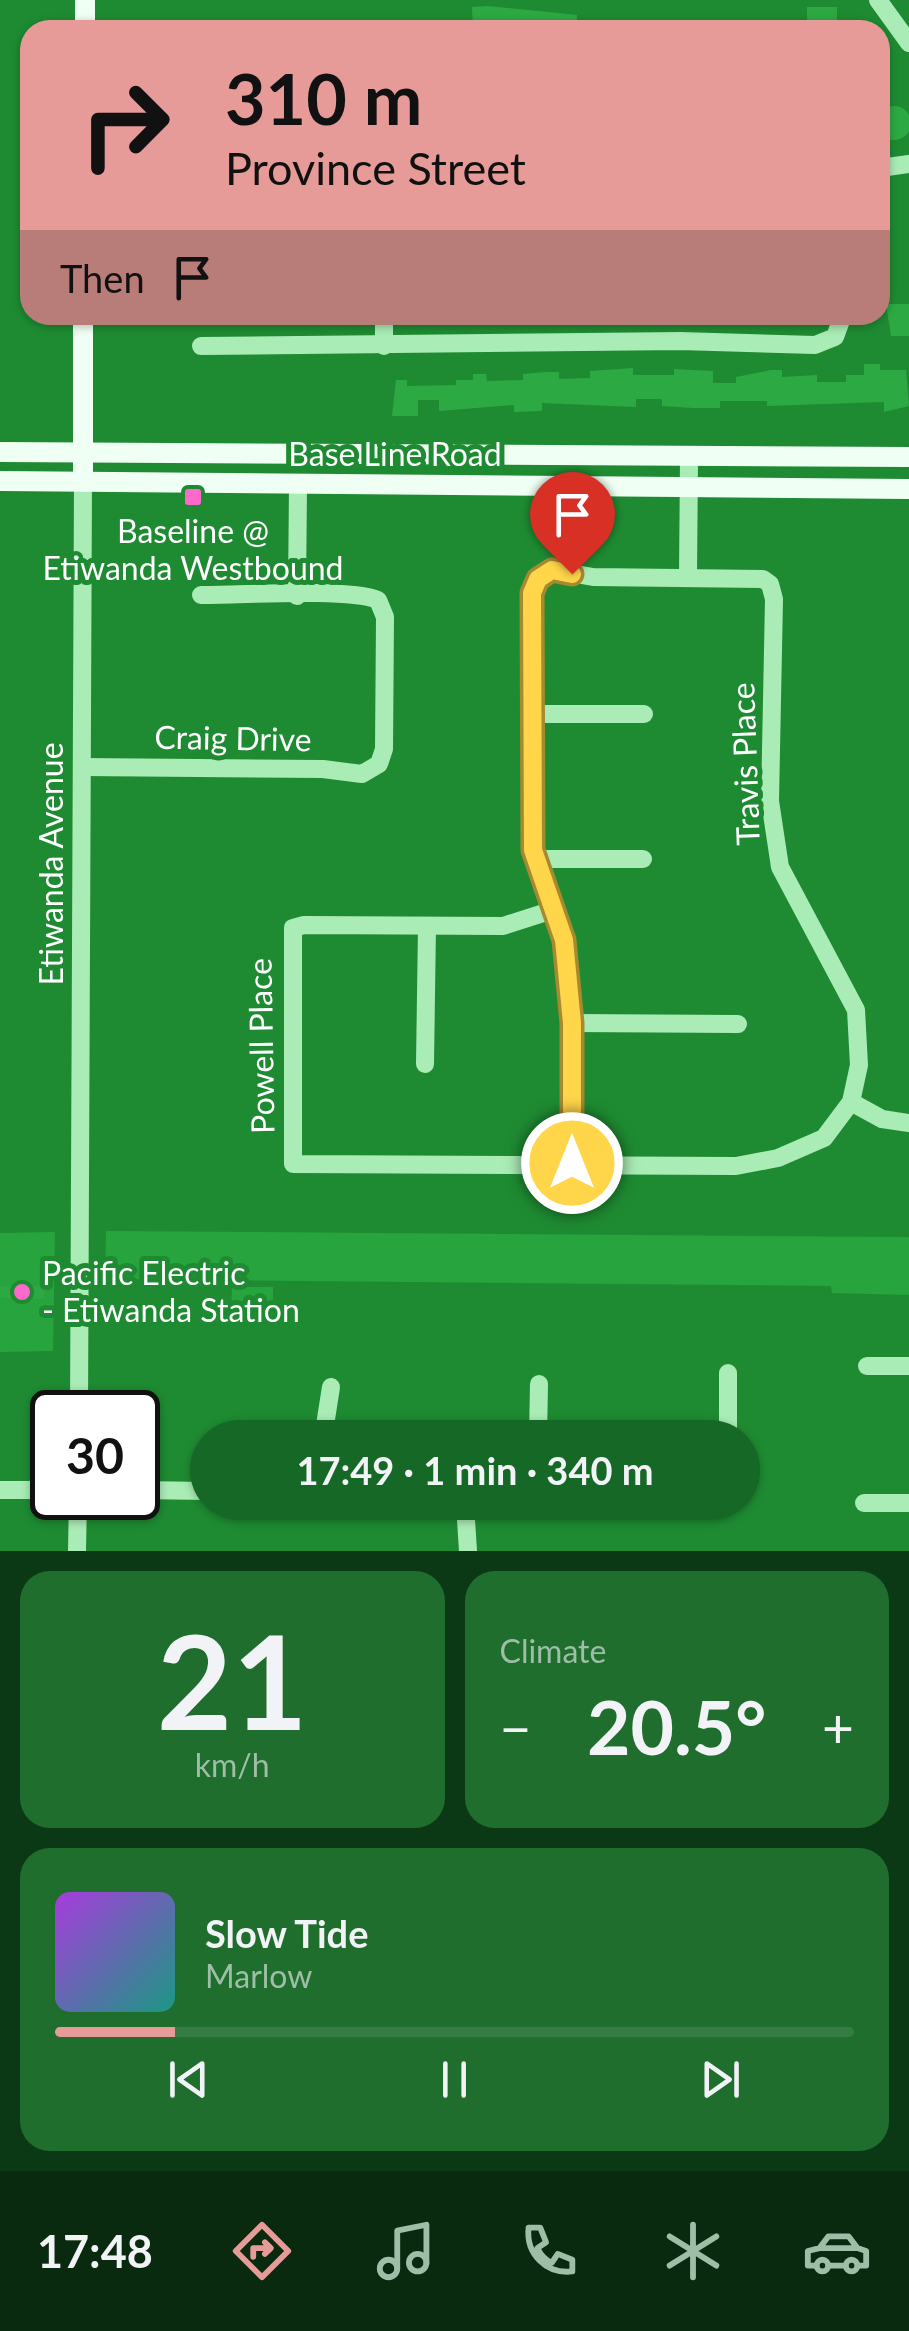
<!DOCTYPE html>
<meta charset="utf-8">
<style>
:root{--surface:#166826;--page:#1f6e2e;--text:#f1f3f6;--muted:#9ebea7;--line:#357b43;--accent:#e69b98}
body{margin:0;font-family:Lato,sans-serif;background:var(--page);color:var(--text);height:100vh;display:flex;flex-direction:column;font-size:38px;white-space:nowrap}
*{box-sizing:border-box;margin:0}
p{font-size:32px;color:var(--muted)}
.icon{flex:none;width:55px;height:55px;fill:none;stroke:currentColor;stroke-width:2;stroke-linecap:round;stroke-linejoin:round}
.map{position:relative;height:1551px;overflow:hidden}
.side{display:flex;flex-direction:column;gap:20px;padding:20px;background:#0c3915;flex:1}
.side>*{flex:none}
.guide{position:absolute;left:20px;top:20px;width:870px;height:305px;border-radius:30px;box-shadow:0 2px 8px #0004;background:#e69b98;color:#111;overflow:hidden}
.speed{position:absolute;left:30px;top:1390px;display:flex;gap:20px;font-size:50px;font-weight:700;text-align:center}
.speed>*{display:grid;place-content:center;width:130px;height:130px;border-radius:50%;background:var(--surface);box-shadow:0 2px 8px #0004;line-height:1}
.speed .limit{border:5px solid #111;border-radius:15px;background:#fff;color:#111}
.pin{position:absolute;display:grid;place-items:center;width:85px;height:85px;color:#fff;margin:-102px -42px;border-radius:50% 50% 50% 0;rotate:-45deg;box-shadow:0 0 10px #0007}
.pin .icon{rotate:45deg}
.me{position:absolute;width:110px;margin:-55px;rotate:0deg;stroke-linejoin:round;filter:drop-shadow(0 0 8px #0008)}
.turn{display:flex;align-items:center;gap:35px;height:210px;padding:0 40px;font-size:45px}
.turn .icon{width:130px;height:130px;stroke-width:2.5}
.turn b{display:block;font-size:70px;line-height:85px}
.then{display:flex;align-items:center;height:95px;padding:0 40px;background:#0003;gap:20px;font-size:38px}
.big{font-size:75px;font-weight:700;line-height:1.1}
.side .tile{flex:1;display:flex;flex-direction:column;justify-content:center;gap:15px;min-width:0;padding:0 35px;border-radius:30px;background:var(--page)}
.side .dial{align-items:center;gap:0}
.dial b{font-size:130px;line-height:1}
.song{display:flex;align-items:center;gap:30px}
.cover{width:120px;height:120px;border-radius:15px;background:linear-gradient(135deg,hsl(280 70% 55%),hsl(170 70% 35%))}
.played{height:10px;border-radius:5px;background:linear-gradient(90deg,var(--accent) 15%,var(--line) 15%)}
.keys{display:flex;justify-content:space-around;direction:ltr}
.heat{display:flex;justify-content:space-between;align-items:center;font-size:55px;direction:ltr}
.side .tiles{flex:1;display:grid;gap:20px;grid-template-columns:1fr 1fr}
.tile:last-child{grid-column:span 2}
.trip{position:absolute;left:190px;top:1420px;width:570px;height:100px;border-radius:50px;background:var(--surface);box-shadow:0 2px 8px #0004;font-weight:700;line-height:100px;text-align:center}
.menu{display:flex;height:160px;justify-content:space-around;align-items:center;background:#092a0f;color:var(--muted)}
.menu .icon{width:70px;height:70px}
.menu .selected{color:var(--accent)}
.menu b{font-size:45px;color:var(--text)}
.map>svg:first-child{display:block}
</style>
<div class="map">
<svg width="909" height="1551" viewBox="0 0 909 1551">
<rect width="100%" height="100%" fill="#1e8b32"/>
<g fill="#27a43d">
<path d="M106,1231L909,1237V1295L832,1293L831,1286L105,1279Z"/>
<path d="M55,1232L53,1351L0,1352V1233Z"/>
<path d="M232,1287H273V1311H231Z"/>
</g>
<g fill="#2da943">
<path d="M487,6L577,15V30H473L472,7Z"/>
<rect x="807" y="7" width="30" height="23"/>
<circle cx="894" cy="123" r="17"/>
<path d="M886,304H909V336H891Z"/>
<path d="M864,364H880V370H906L909,406L884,412V402L767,406V401H720V408H693L662,406V399H636V407L542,403V411L514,412V405L439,411V400H418V416H392L396,380H407V386L456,385V380H473V374H486L487,381L523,380V374L546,372H559V379L590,378V371L633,368V375H674V369L713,371V383H736V377L771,370H782V377L817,375V382H846V375H864Z"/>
<path d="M0,1286H45L44,1299L0,1298Z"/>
</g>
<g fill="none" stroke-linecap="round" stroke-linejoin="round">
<g stroke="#aaecb5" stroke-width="18">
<path d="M878,0L909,43"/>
<path d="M880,168L909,164"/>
<path d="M201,346L680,341L815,345L835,337L843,315"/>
<path d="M384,346V315"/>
<path d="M688,577L689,459"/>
<path d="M297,596L298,485"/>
<path d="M533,714H644"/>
<path d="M82,767L323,769L362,774L379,764L384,749L385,617L378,600C348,588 241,595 201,595"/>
<path d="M535,859H643"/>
<path d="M553,910L503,926L304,925L293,928V1164L736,1166L778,1158L824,1138L851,1102L859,1065L856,1010L780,867L770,801L774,599L770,584L763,579L593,577L553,570L538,579L531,593L533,850L563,940L573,1023L572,1163"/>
<path d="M573,1023L738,1024"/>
<path d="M425,1064L427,926"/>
<path d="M851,1102L882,1119L909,1123"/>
<path d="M867,1366H909"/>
<path d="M79,1412L83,482"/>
<path d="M323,1438L331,1387"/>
<path d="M538,1438L539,1384"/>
<path d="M728,1438V1373"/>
<path d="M0,1490H52"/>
<path d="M138,1490L208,1491"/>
<path d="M410,1502H509"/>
<path d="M549,1502H661"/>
<path d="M864,1503H909"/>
<path d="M465,1504L468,1551"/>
<path d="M77,1551L78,1498"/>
</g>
<g stroke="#effff3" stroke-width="20">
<path d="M85,30V0"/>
<path d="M0,452L909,457"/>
<path d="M0,481L909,489"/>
<path d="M83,482V315"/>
</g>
</g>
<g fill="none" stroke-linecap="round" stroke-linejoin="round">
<g stroke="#a68a30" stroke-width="25">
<path id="route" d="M572,1163V1023L564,940L533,850L532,593L538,579L552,570L572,574"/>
</g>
<use href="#route" stroke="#ffd54a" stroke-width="18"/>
</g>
<g fill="#fb69ca" stroke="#1e8b32" stroke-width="4">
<rect x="183" y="487" width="20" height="20" rx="5"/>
<circle cx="22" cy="1292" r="10"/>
</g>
<g text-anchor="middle" stroke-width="10" stroke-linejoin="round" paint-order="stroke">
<g font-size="32" fill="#fff" stroke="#1e8b32">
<text x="395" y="466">Base Line Road</text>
<text transform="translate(233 739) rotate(1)" y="11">Craig Drive</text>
<text transform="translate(746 764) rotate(-92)" y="11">Travis Place</text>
<text transform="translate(52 864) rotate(-90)" y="11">Etiwanda Avenue</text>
<text transform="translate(262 1046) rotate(-91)" y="11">Powell Place</text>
</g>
<g font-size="32" fill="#fff" stroke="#1e8b32">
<text x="193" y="543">Baseline @<tspan x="193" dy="37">Etiwanda Westbound</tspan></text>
<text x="42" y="1285" text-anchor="start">Pacific Electric<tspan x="42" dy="37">- Etiwanda Station</tspan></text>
</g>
</g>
</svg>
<div class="speed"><div class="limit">30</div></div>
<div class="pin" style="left:572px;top:574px;background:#d93025"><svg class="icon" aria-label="arrive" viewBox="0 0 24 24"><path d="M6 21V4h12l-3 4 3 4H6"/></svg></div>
<svg class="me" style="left:572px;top:1163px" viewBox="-20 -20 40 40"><circle r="17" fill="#ffd54a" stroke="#fff" stroke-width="3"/><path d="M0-11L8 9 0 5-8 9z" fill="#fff"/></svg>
<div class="trip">17:49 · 1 min · 340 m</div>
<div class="guide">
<div class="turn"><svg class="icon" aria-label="right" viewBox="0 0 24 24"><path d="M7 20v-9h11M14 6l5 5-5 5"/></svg><div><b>310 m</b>Province Street</div></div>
<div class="then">Then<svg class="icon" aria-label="arrive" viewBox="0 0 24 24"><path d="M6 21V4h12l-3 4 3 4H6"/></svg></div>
</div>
</div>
<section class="side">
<div class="tiles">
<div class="tile dial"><b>21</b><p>km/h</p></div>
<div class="tile"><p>Climate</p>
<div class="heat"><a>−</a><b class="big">20.5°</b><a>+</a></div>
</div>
<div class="tile">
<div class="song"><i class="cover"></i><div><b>Slow Tide</b><p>Marlow</p></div></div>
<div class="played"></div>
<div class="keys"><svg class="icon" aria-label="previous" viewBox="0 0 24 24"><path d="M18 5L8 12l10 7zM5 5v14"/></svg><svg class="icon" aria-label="pause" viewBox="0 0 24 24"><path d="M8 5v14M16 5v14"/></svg><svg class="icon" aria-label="next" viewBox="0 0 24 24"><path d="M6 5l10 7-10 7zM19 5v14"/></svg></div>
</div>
</div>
</section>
<nav class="menu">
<b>17:48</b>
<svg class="icon selected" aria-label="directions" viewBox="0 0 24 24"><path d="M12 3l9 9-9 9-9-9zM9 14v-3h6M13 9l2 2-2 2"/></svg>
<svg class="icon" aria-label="music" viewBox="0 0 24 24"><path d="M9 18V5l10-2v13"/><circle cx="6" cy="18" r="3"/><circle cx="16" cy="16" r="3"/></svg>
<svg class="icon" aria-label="phone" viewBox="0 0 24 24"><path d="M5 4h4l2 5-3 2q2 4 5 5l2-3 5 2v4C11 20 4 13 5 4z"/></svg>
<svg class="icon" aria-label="climate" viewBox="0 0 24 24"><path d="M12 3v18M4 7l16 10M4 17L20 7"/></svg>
<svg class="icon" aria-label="car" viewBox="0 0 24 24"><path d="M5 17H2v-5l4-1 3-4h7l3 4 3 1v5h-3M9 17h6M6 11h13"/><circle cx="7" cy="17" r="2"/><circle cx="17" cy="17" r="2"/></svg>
</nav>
